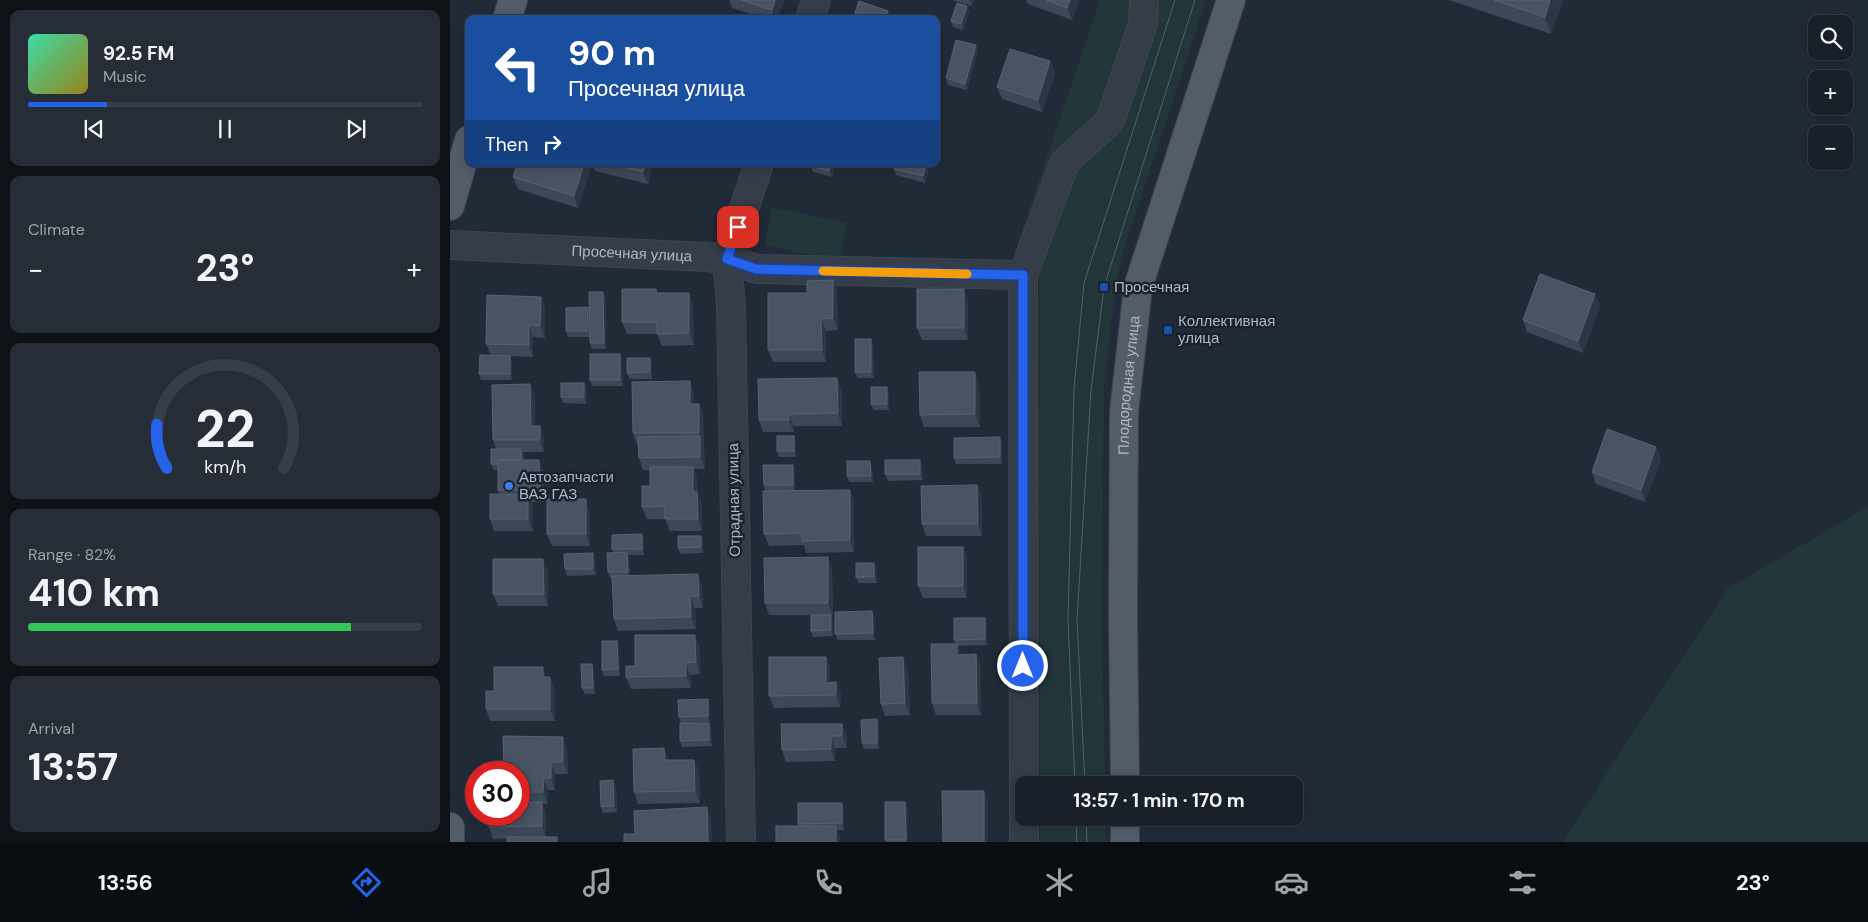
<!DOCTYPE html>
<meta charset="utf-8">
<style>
:root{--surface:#19202a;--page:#262d36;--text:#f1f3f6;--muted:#9fa3a8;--line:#373e47;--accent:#2563eb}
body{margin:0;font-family:"DM Sans",sans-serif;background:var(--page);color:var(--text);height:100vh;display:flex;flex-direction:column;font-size:19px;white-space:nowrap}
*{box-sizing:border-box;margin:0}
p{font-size:16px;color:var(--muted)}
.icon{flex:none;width:28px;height:28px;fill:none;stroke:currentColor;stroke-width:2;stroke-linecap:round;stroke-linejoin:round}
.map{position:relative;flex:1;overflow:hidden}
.sheet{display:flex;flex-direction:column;gap:10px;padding:10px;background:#0e1217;width:450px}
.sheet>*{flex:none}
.banner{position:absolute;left:15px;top:15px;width:475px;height:152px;border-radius:10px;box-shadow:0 2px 12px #0003,0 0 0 1px var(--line);background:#1a4fa0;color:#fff;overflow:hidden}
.buttons{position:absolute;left:1358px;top:15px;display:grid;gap:10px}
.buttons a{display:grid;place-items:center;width:45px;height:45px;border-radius:10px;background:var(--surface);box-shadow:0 2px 12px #0003,0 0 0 1px var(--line);font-size:25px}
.speed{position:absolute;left:15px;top:761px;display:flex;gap:10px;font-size:25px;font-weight:700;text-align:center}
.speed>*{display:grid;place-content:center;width:65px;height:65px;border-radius:50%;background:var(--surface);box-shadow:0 2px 12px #0003,0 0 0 1px var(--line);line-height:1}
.speed .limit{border:8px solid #d22;background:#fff;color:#111}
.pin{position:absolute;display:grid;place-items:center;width:42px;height:42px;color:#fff;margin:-21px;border-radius:10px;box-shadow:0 2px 8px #0006}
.me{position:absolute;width:55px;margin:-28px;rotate:0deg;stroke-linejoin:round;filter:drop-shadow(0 0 4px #0008)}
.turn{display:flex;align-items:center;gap:18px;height:105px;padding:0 20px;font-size:22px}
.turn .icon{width:65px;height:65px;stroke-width:2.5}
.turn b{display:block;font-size:35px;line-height:42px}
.then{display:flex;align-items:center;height:48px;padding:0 20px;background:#0003;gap:10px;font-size:19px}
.big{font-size:38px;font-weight:700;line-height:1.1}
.sheet .widget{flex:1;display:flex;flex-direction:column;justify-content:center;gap:8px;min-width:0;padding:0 18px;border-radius:10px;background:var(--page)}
.sheet .dial{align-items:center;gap:0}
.dial svg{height:130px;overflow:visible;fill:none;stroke:var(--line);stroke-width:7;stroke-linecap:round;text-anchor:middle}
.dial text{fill:var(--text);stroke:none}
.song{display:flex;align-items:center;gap:15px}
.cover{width:60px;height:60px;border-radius:8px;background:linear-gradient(135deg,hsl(160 70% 55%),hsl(50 70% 35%))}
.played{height:5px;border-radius:2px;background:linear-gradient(90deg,var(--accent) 20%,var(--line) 20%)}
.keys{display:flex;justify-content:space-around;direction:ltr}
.heat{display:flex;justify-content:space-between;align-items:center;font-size:28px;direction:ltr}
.charge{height:8px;border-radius:4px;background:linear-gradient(90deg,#34c759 82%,var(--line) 0)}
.trip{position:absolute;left:565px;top:776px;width:288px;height:50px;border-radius:10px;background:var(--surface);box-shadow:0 2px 12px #0003,0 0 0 1px var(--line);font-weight:700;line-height:50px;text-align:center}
.tabs{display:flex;height:80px;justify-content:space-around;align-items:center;background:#0a0d11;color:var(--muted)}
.tabs .icon{width:35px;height:35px}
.tabs .current{color:var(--accent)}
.tabs b{font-size:22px;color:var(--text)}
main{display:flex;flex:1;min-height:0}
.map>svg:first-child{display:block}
</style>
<main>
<section class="sheet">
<div class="widget">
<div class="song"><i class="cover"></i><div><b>92.5 FM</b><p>Music</p></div></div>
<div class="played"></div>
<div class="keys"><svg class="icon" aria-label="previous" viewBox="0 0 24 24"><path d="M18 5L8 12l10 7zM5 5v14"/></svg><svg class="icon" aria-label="pause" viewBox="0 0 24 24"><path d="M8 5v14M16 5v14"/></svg><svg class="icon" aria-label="next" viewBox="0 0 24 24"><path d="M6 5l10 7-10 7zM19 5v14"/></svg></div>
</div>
<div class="widget"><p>Climate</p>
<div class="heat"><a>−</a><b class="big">23°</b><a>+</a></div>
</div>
<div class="widget dial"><svg viewBox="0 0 100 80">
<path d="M14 69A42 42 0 1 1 86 69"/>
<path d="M14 69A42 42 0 0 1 8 42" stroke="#2563eb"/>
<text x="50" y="56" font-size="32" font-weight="700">22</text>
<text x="50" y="72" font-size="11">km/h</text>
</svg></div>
<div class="widget"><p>Range · 82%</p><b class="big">410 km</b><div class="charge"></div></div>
<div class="widget"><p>Arrival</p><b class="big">13:57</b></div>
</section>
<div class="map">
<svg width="1418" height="842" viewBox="0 0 1418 842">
<rect width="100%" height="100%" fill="#212b38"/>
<g fill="#233639">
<path d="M650,0H756L671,258L662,318L654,388L652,619L655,785H590L589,278L565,251Z"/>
<path d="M322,207L397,223L389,261L315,245Z"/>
<path d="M1418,507V842H1112L1278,588Z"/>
<path d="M590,818H655L656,842H590Z"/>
</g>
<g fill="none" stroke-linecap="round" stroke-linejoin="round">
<g stroke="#3e4652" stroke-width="30">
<g id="minor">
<path d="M360,19L366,0"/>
<path id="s1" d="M0,245L256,257L277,259L307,269L573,275"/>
<path d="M291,842L281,307L277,259L309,164"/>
<path d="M574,842L573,275L615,162L660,121L693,24L694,0"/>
</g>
</g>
<g stroke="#3e4652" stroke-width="30">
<g id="major">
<path d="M57,19L63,0"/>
<path d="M0,206L19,140"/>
<path id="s2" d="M675,785L673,615L674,412L688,287L781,0"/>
<path d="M675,818V842"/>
<path d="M0,827V842"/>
</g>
</g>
<use href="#minor" stroke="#353d49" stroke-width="28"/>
<use href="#major" stroke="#535c69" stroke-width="28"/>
<g stroke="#576170" stroke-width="1">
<path d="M625,785L618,618L624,389L634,283L725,0"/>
<path d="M635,785L627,619L641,390L654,287L745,0"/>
<path d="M626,818L627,842"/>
<path d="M636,818L637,842"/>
</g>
</g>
<g fill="#3c4757">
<path d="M279,0H334L327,19H316L282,8Z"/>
<path d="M502,0H524L522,6Z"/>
<path d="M576,0H629L622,20L578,4Z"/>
<path d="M999,0H1113L1101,34Z"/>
<path d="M517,6L519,12L513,30L503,27L501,21Z"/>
<path d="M526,45L528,51L517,90L498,85L496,78Z"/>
<path d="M600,61L605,73L592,112L552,99L547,87Z"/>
<path d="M67,164H142L128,208L68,189L63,177Z"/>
<path d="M142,164H203L198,184L145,171Z"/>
<path d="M385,164L382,177L363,172L361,166Z"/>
<path d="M445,164H480L475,183L446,175L444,169Z"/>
<path d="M383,280L387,293L388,330L376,331V362H323L318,350L357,293Z"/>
<path d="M206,289L208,293L243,305L244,345L212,346L207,334H177L172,322Z"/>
<path d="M91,297L95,309V338L83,337V357L60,356L62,362V380H31L29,374L41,356L36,344Z"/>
<path d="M156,298V349H142L140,343V337H118L116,331L138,307L140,313Z"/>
<path d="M518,301V340H472L467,328Z"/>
<path d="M1150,306L1133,353L1077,332L1073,320Z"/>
<path d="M421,339L423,345L424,378H408L405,372Z"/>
<path d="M170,354L172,360L173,386H142L140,380Z"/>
<path d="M200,358L202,364V379H180L177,373Z"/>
<path d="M240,381L244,393V404H249L253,416L254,445H253L254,448L255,469H244L247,479L248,494L252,504V531H220L215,519H197L192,507L200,486V470H193L189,458L188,445H187L183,433Z"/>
<path d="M134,383L137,390L136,404L113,403L111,397Z"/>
<path d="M80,384L85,396V426L94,438V452H72L74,455V460L94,472V502H81L83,507V531H44L40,519L50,494L48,490V470H44L41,464L46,449L43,440Z"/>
<path d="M529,384L530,427H474L470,415Z"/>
<path d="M392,391V426H344V432H313L309,420Z"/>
<path d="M439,394V410H424L421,404Z"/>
<path d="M550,437L552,444V464H506L504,458Z"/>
<path d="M346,442V457H329L327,451Z"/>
<path d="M1206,447L1211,459L1195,502L1146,484L1142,472Z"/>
<path d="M470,460L472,466L473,480L438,481L435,474Z"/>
<path d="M422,467L423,482H399L397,476Z"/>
<path d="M345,471V490L404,502V552L356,553L354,545L319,546L314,534L315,491L314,485Z"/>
<path d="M527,485L532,498V536H476L472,524Z"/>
<path d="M140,511V546H102L97,534Z"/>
<path d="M192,534L194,541V555H178L179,559L180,575L252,586L253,608H245L246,629L168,631L164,619L162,578H160L158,572L163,553L162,549Z"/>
<path d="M251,536L253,542V553L230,554L228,548Z"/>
<path d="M513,547L517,559V598H473L468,586Z"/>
<path d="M145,559L146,575L117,576L115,569Z"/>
<path d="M424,563L427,569V583H409L406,577Z"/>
<path d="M382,569L383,615H319L315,603Z"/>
<path d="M98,571V606H48L43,594Z"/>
<path d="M425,618V640H388L385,634Z"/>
<path d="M535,618L537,624V645L508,646L511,654H526L531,666V715H486L482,703L506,644L504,640Z"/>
<path d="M383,622V636L363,637L361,631Z"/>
<path d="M167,641L169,647L170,676H154L152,670Z"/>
<path d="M250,647V674L240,675L241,688L181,689L176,677L185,666Z"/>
<path d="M376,657L380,669V682L391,694L390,707L324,708L319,696Z"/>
<path d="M142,664L144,670L145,694H135L132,688Z"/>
<path d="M458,670L460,715L435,716L431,704Z"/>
<path d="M96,677L105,689V721H40L36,709L44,691Z"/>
<path d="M260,706V722L231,723L229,717Z"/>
<path d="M259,723L261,729L262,746L232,747L230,741Z"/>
<path d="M331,724L397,736V748H385V761L336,762L332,750Z"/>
<path d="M429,725V749H414L412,743Z"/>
<path d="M117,749L118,774H105V790H98V804H92L96,814V837L43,839L39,827L69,815V772Z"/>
<path d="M219,760H244L249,772L250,803L188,804L184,792Z"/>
<path d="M166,787L167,812L153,813L151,807Z"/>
<path d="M458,808V842H436L435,840Z"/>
<path d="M394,810V830H387L390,838L348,826V824Z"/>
</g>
<g fill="#2c3746">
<path d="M325,0H334L327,19H325L322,10Z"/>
<path d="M520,0H524L522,6Z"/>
<path d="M620,0H629L622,20L617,8Z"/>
<path d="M1100,0H1113L1101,34L1095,17Z"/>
<path d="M517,6L519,12L513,30L511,24Z"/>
<path d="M438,11L441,19H436Z"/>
<path d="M526,45L528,51L517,90L515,84Z"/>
<path d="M600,61L605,73L592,112L588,100Z"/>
<path d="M134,164H142L128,208L124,196Z"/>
<path d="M195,164H203L198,184L193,172Z"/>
<path d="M381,164H385L382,177L379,171Z"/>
<path d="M476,164H480L475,183L473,176Z"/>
<path d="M383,280L387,293L388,330L383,318Z"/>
<path d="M514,289L518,301V340L514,328Z"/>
<path d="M153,292L156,298V349L154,343Z"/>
<path d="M239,293L243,305L244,345L239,333Z"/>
<path d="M1145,294L1150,306L1133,353L1128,341Z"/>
<path d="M91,297L95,309V338L90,326Z"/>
<path d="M138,307L140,314V337L138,331Z"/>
<path d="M371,319L376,331V362L372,350Z"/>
<path d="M79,325L83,337V357L79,345Z"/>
<path d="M421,339L423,345L424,378L421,372Z"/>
<path d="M170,354L172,360L173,386L170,380Z"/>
<path d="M60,356L62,362V380L60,374Z"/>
<path d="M200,358L202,364V379L200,372Z"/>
<path d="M525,372L529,384L530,427L525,414Z"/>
<path d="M387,378L392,391V426L388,413Z"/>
<path d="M240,381L244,393V416L240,404Z"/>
<path d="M134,383L137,390L136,404L134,397Z"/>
<path d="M80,384L85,396V438L81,426Z"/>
<path d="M437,387L439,394V410L437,404Z"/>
<path d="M249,404L253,416L254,445L249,433Z"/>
<path d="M339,414L344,426V432L339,420Z"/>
<path d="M90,426L94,438V452L90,440Z"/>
<path d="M250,436L254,448L255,469L250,457Z"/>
<path d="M344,436L346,442V457L344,451Z"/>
<path d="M550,437L552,444V464L550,457Z"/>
<path d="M1206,447L1211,459L1195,502L1191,490Z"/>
<path d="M71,449L74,455V470L72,464Z"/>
<path d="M89,460L94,472V502L90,490Z"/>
<path d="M470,460L472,466L473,480L470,474Z"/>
<path d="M420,461L422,467L423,482L421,476Z"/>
<path d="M343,465L345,471V492L343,485Z"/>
<path d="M243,467L247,479L248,494L252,504V531L248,519L243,492Z"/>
<path d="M527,485L532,498V536L528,524Z"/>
<path d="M400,490L404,502V552L400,540Z"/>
<path d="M78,495L83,507V531L78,519Z"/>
<path d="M136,499L140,511V546L136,534Z"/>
<path d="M192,534L194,541V555L192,549Z"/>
<path d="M251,536L253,542V553L251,547Z"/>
<path d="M513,547L517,559V598L513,586Z"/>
<path d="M177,552L179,559L180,578L178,572Z"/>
<path d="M143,553L145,559L146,575L143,569Z"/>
<path d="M378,557L382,569L383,615L378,603Z"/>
<path d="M93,559L98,571V606L94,594Z"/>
<path d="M424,563L427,569V583L424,577Z"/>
<path d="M248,574L252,586L253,608L249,596Z"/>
<path d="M240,596L245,608L246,629L241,617Z"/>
<path d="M422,611L425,618V640L423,633Z"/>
<path d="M381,615L383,622V636L381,630Z"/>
<path d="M535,618L537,624V645L535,639Z"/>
<path d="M245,635L250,647V674L246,662Z"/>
<path d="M167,641L169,647L170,676L168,669Z"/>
<path d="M507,644L512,656L507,655Z"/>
<path d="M526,654L531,666V715L527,703Z"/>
<path d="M376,657L380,669V695L376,683Z"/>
<path d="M453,657L458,670L460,715L455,703Z"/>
<path d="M236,663L240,675L241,688L236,676Z"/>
<path d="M142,664L144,670L145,694L143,688Z"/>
<path d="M93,667L97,679L93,677Z"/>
<path d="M100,677L105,689V721L100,709Z"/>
<path d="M386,682L391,694L390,707L386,695Z"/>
<path d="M258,699L260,706V722L258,716Z"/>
<path d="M427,719L429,725V749L427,743Z"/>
<path d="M259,723L261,729L262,746L259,740Z"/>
<path d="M392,724L397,736V748L392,736Z"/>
<path d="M381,736L385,748V761L381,749Z"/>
<path d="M113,737L117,749L118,774L113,762Z"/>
<path d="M214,748L219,760V773L215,760Z"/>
<path d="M244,760L249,772L250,803L245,791Z"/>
<path d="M101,762L105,774V790L101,778Z"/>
<path d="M94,778L98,790V804L93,792Z"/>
<path d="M163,780L166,787L167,812L164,806Z"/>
<path d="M534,791L538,803V842H534Z"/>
<path d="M92,802L96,814V838L92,826Z"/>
<path d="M455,802L458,808V842H456V840Z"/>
<path d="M392,803L394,810V830L392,823Z"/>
<path d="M257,807L261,819L262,842H258Z"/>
<path d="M386,826L390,838V842H386Z"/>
</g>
<g fill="#485363" stroke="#586372">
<path d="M291,0H325L322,10Z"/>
<path d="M596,0H620L617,8Z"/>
<path d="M1044,0H1100L1095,17Z"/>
<path d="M409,1L438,11L436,19H403Z"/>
<path d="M507,3L517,6L511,24L501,21Z"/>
<path d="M506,40L526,45L515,84L496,78Z"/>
<path d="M560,49L600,61L588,100L547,87Z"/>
<path d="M67,164H134L124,196L63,177Z"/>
<path d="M161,164H195L193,172Z"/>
<path d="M362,164H381L379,171L361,166Z"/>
<path d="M445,164H476L473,176L444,169Z"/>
<path d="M1090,274L1145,294L1128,341L1073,320Z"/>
<path d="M383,280V318L371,319L372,350H318V293H357V281Z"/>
<path d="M172,289H206V293H239V333L207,334V322H172Z"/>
<rect x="467" y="289" width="47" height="39"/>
<path d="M139,292H153L154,343H140Z"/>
<path d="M37,295L91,297L90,326L79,325V345L36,344Z"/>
<path d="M138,307V331H116V308Z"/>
<rect x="405" y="339" width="16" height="33"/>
<rect x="140" y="354" width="30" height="26"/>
<path d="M30,355L60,356V374H29Z"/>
<path d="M177,358H200V372L177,373Z"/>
<path d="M469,372H525V414L470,415Z"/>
<path d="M387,378L388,413L339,414V420H309L308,379Z"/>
<path d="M240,381V404H249V433H183L182,382Z"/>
<rect x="111" y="383" width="23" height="14"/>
<path d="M80,384L81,426H90V440H43L42,385Z"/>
<rect x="421" y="387" width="16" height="17"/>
<path d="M1157,429L1206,447L1191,490L1142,472Z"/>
<path d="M250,436V457L189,458L188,437Z"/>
<rect x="327" y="436" width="17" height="15"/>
<path d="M550,437V457L504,458V438Z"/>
<path d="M41,449H71L72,460H48V464H41Z"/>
<path d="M48,460H89L90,490H48Z"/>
<rect x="435" y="460" width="35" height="14"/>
<path d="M397,461H420L421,476H397Z"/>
<path d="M313,465H343V485H314Z"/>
<path d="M200,467H243V492H247L248,519H215V506L192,507V486H200Z"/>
<path d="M527,485L528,524H472L471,486Z"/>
<path d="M400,490V540L352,541V533L314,534L313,491Z"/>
<path d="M40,494L78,495V519H40Z"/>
<rect x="97" y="499" width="39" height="35"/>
<path d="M192,534V549H162V535Z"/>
<path d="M228,536H251V547L228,548Z"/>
<rect x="468" y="547" width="45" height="39"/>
<path d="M177,552L178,572H158L157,553Z"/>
<path d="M143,553V569H115L114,554Z"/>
<path d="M378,557V603H315L314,558Z"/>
<path d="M43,559H93L94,594H43Z"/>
<rect x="406" y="563" width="18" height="14"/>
<path d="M248,574L249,596H240L241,617L164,619L162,576Z"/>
<path d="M422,611L423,633L385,634V612Z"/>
<path d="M361,615H381V630L361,631Z"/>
<path d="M504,618H535V639L504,640Z"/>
<path d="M185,635H245L246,662L236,663V676L176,677V666H185Z"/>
<path d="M152,641H167L168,669L152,670Z"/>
<path d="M481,644H507V655L526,654L527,703H482Z"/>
<path d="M319,657H376V683L386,682V695L319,696Z"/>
<path d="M453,657L455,703L431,704L429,658Z"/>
<path d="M131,664H142L143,688H132Z"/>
<path d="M44,667H93V677H100V709H36V691H44Z"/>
<path d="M258,699V716L229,717L228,700Z"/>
<path d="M427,719V743H412L411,720Z"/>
<path d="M230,723H259V740L230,741Z"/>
<path d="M331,724H392V736H381V749L332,750Z"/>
<path d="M53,736L113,737V762H101V778H94L93,792H69V772H54Z"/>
<path d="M214,748L215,760H244L245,791L184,792L183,749Z"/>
<path d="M163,780L164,806L151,807L150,781Z"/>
<path d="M492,791H534V842H493Z"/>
<path d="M92,802V826L39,827V815H69V803Z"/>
<path d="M435,802H455L456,840H435Z"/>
<path d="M348,803H392V823L348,824Z"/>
<path d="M257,807L258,842H174V834H185L184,811Z"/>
<rect x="326" y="826" width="60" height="16"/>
<rect x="57" y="837" width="50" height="5"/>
</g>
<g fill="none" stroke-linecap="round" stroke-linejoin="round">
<g stroke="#184099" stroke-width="12">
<path id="route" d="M288,227L277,259L306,269L573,275V666"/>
</g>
<use href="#route" stroke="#2563eb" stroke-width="9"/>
<path stroke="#f59e0b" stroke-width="9" d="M373,271L517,274"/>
</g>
<g fill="#1a4fb4" stroke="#1a222d" stroke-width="2">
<rect x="649" y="282" width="10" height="10" rx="2.5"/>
<rect x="713" y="325" width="10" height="10" rx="2.5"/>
</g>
<circle fill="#3f7fe0" stroke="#1a222d" stroke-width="2" cx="59" cy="486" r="5"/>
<g text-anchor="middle" stroke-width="5" stroke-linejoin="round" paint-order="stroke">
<g font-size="15" fill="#afb7c5" stroke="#1a222d">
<text dy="5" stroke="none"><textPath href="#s1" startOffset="182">Просечная улица</textPath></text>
<text dy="5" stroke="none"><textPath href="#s2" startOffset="400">Плодородная улица</textPath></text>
<text transform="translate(284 500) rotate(-91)" y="5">Отрадная улица</text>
</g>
<g font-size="15" fill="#afb7c5" stroke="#1a222d" text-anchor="start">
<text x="664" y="292">Просечная</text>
<text x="728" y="326">Коллективная<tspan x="728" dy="17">улица</tspan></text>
<text x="69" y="482">Автозапчасти<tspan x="69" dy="17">ВАЗ ГАЗ</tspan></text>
</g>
</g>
</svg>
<div class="buttons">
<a><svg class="icon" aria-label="search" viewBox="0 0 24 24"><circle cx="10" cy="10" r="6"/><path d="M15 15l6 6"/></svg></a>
<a>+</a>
<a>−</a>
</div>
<div class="speed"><div class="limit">30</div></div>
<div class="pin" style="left:288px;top:227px;background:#d93025"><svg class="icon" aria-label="arrive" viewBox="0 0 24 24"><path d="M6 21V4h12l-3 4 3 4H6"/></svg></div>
<svg class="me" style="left:573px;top:666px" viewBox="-20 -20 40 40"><circle r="17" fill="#2563eb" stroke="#fff" stroke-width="3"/><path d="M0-11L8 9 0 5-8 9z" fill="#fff"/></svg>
<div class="trip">13:57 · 1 min · 170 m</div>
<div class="banner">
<div class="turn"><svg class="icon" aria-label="left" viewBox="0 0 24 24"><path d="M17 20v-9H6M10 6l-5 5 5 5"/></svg><div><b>90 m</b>Просечная улица</div></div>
<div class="then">Then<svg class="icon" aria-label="right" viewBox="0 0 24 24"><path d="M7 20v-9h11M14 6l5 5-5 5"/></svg></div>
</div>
</div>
</main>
<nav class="tabs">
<b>13:56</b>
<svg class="icon current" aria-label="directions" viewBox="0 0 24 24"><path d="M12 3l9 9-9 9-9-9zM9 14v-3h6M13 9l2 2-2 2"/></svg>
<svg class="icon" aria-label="music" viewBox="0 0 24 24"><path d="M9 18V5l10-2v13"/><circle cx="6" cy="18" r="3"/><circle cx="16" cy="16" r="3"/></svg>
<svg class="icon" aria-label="phone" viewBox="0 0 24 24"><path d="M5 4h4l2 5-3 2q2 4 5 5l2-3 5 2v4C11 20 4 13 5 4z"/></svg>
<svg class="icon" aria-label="climate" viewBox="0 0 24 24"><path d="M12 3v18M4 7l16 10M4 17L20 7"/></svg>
<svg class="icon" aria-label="car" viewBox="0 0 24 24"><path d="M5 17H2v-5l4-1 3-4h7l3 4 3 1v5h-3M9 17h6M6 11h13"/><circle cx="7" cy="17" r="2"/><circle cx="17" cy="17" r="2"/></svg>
<svg class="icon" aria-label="filters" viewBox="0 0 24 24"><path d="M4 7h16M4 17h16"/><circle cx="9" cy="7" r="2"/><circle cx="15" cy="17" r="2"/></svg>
<b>23°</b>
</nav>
